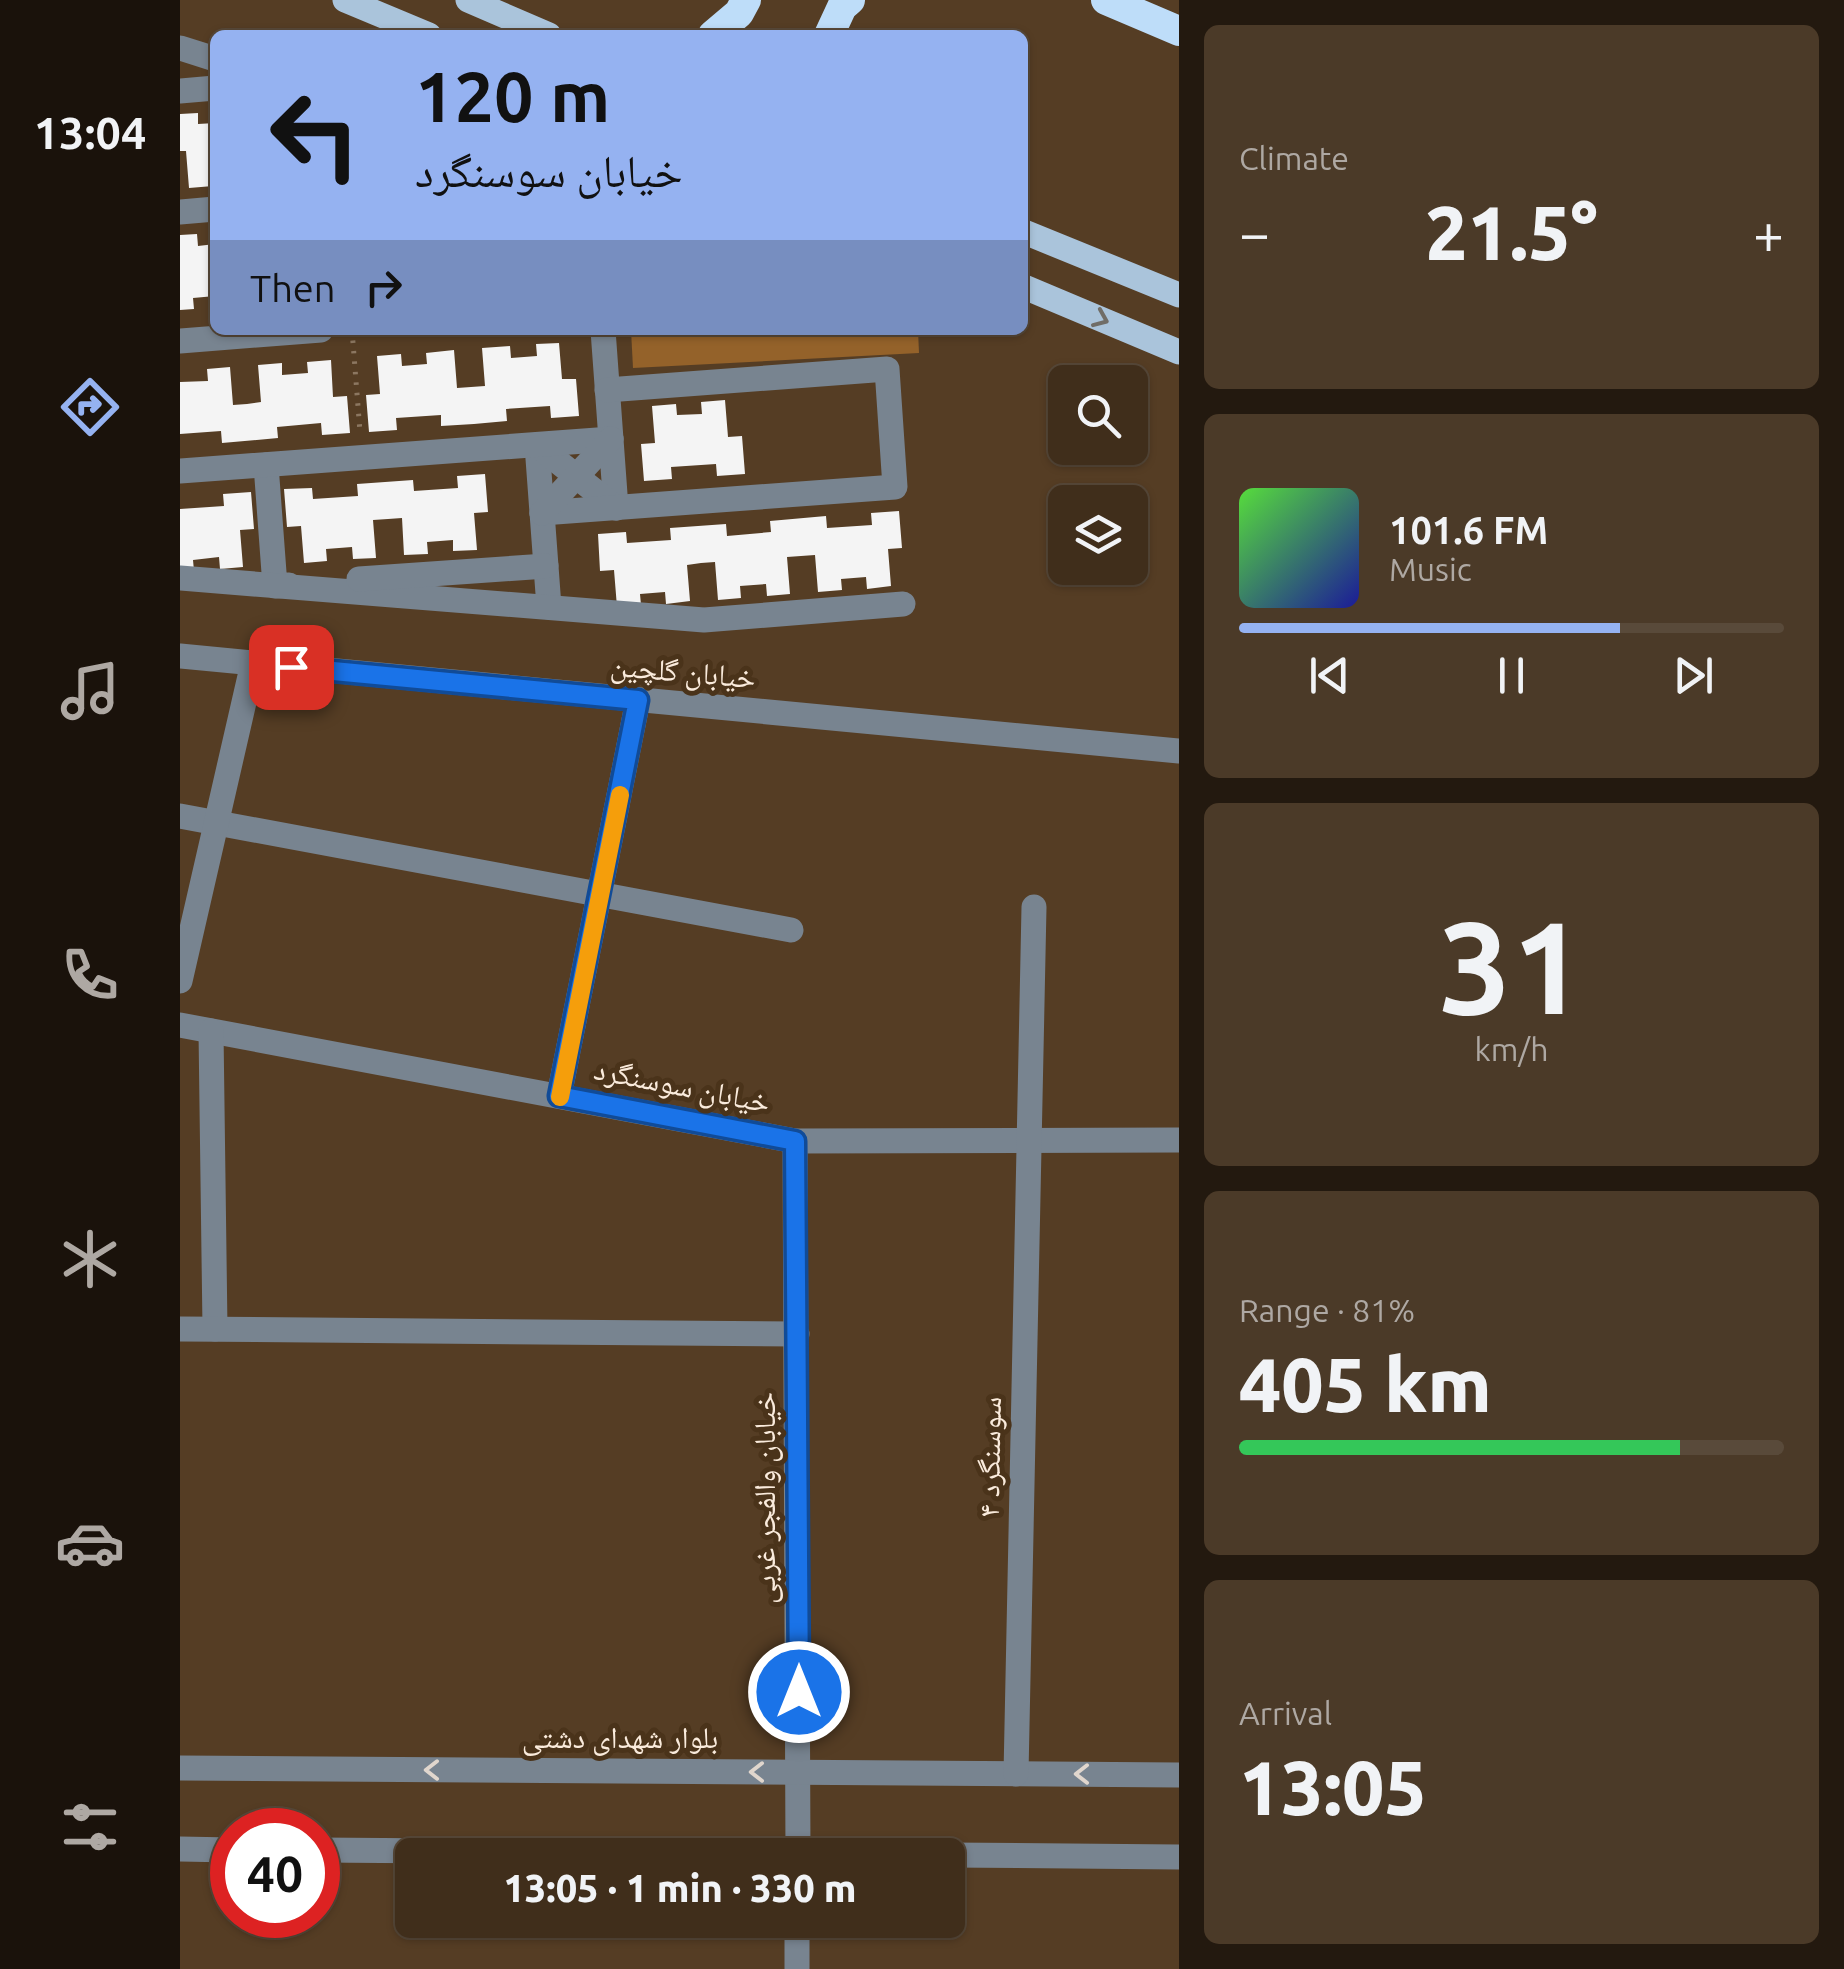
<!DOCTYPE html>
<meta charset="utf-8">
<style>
:root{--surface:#402e1b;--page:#4b3a28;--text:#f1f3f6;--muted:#aea8a3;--line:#594a3a;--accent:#95b2f1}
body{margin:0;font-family:Ubuntu,"Noto Naskh Arabic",sans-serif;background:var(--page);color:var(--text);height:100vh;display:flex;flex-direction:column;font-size:38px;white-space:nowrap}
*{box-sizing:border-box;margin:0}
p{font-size:32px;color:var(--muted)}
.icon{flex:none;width:55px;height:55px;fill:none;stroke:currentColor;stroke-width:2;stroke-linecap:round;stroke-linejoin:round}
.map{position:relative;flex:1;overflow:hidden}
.drawer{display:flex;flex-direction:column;gap:25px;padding:25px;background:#23190f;width:665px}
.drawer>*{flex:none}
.banner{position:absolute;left:30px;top:30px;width:818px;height:305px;border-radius:15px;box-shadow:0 2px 8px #0004,0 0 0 2px var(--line);background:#95b2f1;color:#111;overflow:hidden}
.buttons{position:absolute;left:868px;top:365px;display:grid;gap:20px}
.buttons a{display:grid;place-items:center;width:100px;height:100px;border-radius:15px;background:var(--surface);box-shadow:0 2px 8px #0004,0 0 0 2px var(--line);font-size:50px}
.speed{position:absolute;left:30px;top:1808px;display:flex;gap:20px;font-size:50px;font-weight:700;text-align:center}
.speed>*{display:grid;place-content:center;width:130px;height:130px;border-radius:50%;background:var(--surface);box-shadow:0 2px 8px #0004,0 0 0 2px var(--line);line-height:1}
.speed .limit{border:15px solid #d22;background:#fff;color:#111}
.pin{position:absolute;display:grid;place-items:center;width:85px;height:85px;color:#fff;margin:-42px;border-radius:20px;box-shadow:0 5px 15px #0006}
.me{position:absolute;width:110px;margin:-55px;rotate:0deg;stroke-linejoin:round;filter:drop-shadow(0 0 8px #0008)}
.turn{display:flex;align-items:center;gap:35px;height:210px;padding:0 40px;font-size:45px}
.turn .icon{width:130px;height:130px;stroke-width:2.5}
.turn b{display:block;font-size:70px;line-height:85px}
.then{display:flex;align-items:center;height:95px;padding:0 40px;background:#0003;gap:20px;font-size:38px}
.big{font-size:75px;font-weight:800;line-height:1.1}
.drawer .tile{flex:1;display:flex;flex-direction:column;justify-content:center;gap:15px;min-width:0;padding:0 35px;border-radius:15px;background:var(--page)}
.drawer .dial{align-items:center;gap:0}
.dial b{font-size:130px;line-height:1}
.song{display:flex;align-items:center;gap:30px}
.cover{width:120px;height:120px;border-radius:15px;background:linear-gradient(135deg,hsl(110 70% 55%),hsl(240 70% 35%))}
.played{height:10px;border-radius:5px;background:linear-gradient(90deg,var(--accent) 70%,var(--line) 70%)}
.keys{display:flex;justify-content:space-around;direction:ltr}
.heat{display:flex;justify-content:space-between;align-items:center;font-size:55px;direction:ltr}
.charge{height:15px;border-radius:8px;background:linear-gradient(90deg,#34c759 81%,var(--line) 0)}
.trip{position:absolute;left:215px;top:1838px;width:570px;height:100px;border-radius:15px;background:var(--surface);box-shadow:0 2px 8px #0004,0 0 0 2px var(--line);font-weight:800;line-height:100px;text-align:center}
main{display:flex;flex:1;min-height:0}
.menu{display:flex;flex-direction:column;width:180px;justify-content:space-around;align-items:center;background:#1a120b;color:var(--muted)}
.menu .icon{width:70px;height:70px}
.menu .on{color:var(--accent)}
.menu b{font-size:45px;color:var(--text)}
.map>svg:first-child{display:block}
</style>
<main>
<nav class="menu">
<b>13:04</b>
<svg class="icon on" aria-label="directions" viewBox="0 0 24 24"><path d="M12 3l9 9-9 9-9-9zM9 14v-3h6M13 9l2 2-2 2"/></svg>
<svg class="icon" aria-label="music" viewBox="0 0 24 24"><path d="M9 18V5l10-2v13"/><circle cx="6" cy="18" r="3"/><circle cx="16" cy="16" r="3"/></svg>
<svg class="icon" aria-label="phone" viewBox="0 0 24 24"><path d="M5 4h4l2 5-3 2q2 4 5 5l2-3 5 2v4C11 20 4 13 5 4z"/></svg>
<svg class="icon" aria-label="climate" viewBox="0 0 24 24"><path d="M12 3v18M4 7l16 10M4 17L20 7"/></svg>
<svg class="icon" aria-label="car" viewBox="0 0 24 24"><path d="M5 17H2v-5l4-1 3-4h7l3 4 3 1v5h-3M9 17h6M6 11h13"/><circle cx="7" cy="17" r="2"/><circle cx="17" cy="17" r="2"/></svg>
<svg class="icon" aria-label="filters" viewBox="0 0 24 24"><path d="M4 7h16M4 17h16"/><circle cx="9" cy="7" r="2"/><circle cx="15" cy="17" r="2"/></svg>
</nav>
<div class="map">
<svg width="999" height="1969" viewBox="0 0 999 1969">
<rect width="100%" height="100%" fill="#553d24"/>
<path fill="#94622a" d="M451,330H738L739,353L453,368Z"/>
<g fill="#f4f4f4">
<path d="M18,113V124L35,123V174L32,175L33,186L9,188L6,151H0V114Z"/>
<path d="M17,234L18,246L35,244V296L13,298L14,309L0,310V235Z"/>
<path d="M379,343L382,379H396L399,416L371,418L370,406L326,409L327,421L294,424L261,426V415L216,418L217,430L189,432L186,395L200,394L197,356L221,354L222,366L247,364L246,353L274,350L277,388L305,386L302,348L330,346L331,358L357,356L356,344Z"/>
<path d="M151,360L153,397L167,396L170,433L142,435L141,423L97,427L98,438L42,443L41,431L0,434V382L28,381L27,369L50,367L53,405L67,404L81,402L78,365L102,363V375L128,373L127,362Z"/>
<path d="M545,400L548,437L562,436L565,474L537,476L536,464L491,467L492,479L464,481L461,444L475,443L472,406L496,404L497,415L522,414L521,402Z"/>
<path d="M305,474L308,512L294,513L297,550L273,551V540L247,542L248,554L224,555L222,518L208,519L193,520L196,558L173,559L172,547L146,549L147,561L124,563L121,526L107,527L104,489L132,488L133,499L178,496L177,484L233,480L234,491L278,488L277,476Z"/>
<path d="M71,492L74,529L60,530L63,567L40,569L39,557L13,560L14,571L0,572V509L44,506L43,494Z"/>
<path d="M719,511L722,548L708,549L711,586L687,589L686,577L661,579L662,590L638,592L635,555L607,557L610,594L587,596L586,584L560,586L561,598L538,600L535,562L521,563L507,565L510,601L486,604L485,592L460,594L461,605L437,607L434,570L420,571L418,534L446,532L447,543L491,540L490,528L546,524L547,536L591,532L590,521L646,516L647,528L692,525L691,513Z"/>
</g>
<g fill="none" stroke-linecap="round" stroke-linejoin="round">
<path stroke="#8c7761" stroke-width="5" stroke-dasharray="2.5 8" stroke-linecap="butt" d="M172,330L180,432"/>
<g stroke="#788490" stroke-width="25">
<path d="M0,48L35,59"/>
<path d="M0,91L35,88"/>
<path d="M0,212L35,209"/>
<path d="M423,330L436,508"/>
<path d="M0,341L141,330"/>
<path d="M357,445L369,607"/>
<path d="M357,445L436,508"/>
<path d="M86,465L95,586L109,585"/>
<path d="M0,471L431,439"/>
<path d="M362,513L715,487L707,369L427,390"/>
<path d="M362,513L431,439"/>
<path d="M0,578L524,620L723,604"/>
<path d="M179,579L366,566"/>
<path d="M0,656L999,751"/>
<path d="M0,816L611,930"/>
<path d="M0,981L73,663"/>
<path d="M0,1025L615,1141L999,1140"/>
<path d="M31,1031L35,1329"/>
<path d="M379,1096L458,700"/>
<path d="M615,1141L618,1855"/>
<path d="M0,1329L617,1334"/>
<path d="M0,1768L999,1775"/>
<path d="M836,1774L854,907"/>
<path d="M0,1849L52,1850"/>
<path d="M138,1850L751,1855"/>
<path d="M768,1855L999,1857"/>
<path d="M617,1969V1920"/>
</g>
<g stroke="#aac4db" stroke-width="25">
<path d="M165,0L249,35"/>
<path d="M288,0L369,35"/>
<path d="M842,231L999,295"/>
<path d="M842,286L999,352"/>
</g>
<g stroke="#beddf9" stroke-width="30">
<path d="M926,0L999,31"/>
<path d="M533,35L559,13L566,0"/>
<path d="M649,35L662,7L670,0"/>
</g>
</g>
<defs><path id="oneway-chevron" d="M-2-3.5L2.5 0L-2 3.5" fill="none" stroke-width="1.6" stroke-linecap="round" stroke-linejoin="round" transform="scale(2.5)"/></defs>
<use stroke="#706d67" href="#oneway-chevron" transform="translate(921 319) rotate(23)"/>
<g stroke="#e0d6cd">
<use href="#oneway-chevron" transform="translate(252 1770) rotate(-180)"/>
<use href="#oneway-chevron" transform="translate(577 1772) rotate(-180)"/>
<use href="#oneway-chevron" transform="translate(902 1774) rotate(-180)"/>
</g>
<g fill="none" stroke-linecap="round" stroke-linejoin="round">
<g stroke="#114b97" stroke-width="25">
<path id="route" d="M111,667L458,700L379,1096L615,1141L619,1692"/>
</g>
<use href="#route" stroke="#1a73e8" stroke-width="18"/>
<path stroke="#f59e0b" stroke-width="18" d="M380,1097L440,795"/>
</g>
<g text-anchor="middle" stroke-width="10" stroke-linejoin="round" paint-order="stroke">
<g font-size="30" fill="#faebdc" stroke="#4a331a">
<text transform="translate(503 672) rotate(5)" y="10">خیابان گلچین</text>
<text transform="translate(502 1086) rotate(11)" y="10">خیابان سوسنگرد</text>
<text transform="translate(810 1457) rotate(-89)" y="10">سوسنگرد ۴</text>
<text transform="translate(585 1498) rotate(-90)" y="10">خیابان والفجر غربی</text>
<text x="440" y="1748">بلوار شهدای دشتی</text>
</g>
</g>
</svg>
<div class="buttons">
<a><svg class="icon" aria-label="search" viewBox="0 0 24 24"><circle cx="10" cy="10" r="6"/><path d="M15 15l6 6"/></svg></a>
<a><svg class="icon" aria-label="layers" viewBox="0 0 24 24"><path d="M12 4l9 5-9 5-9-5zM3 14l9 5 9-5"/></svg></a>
</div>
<div class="speed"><div class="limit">40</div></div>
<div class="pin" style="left:111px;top:667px;background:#d93025"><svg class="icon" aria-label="arrive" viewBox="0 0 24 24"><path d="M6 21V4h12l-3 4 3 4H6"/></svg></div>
<svg class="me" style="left:619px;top:1692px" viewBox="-20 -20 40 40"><circle r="17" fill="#1a73e8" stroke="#fff" stroke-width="3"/><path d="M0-11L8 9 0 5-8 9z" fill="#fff"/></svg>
<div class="trip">13:05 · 1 min · 330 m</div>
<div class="banner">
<div class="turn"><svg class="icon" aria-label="left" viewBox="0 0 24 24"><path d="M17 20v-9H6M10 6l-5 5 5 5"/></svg><div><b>120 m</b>خیابان سوسنگرد</div></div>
<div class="then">Then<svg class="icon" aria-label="right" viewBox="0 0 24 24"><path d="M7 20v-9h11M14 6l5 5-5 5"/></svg></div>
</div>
</div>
<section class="drawer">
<div class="tile"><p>Climate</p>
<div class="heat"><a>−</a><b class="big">21.5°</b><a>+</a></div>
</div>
<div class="tile">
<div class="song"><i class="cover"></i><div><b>101.6 FM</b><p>Music</p></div></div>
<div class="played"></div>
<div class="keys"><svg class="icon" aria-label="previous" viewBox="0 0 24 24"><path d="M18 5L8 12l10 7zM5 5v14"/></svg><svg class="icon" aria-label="pause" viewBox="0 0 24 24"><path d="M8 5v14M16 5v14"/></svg><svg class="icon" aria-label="next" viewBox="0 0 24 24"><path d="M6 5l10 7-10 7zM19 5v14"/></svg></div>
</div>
<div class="tile dial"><b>31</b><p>km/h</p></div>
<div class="tile"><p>Range · 81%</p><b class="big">405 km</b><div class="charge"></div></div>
<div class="tile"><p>Arrival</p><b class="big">13:05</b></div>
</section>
</main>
